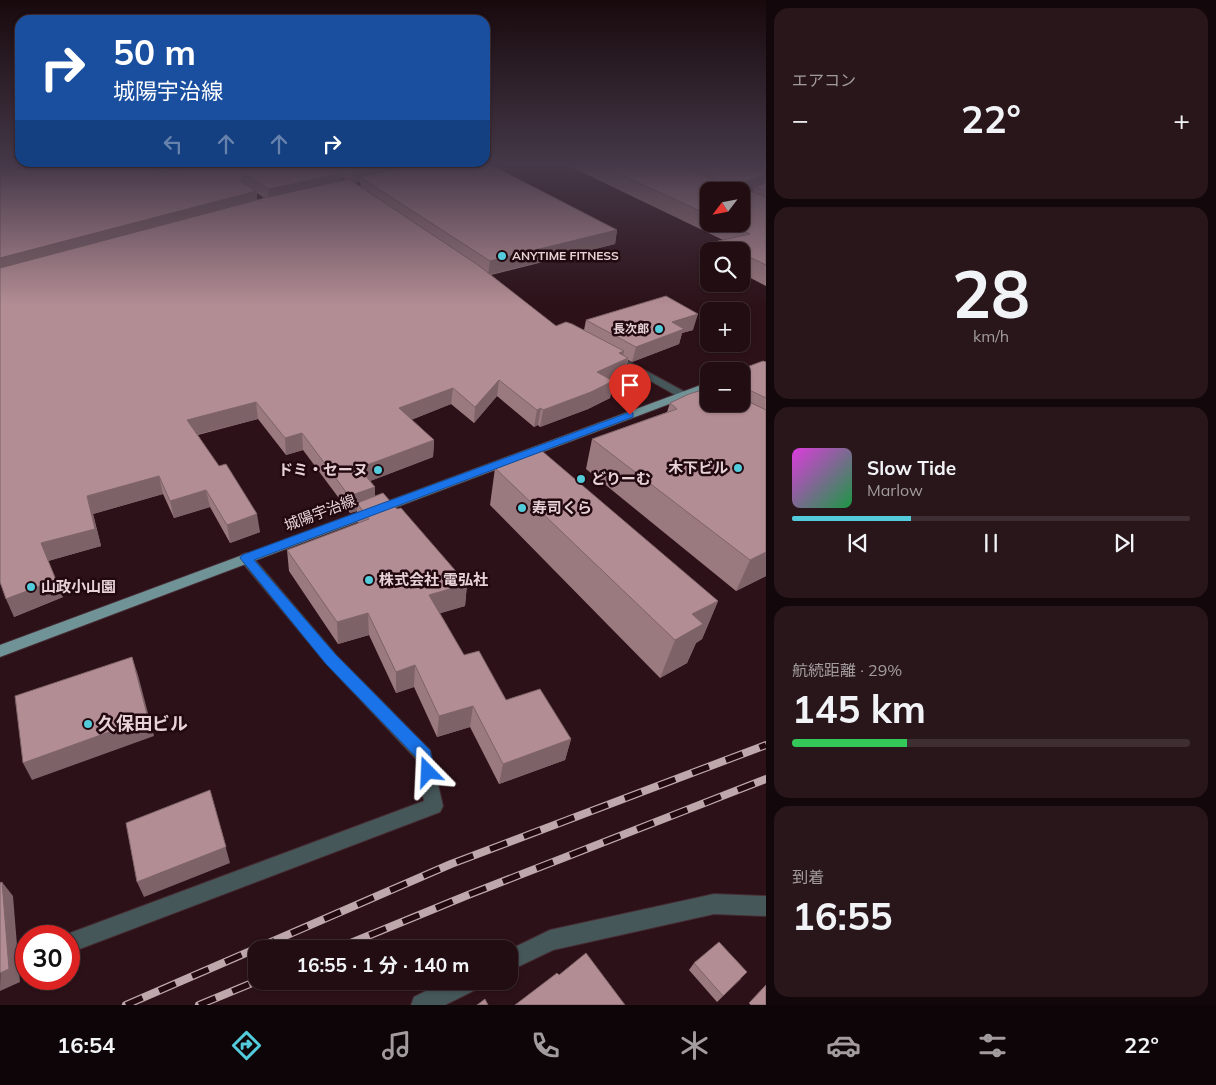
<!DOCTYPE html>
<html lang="ja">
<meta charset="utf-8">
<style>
:root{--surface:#210d12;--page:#29161b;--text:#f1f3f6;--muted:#a29c9f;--line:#3e2d32;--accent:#53cbdb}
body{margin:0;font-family:Mulish,"Noto Sans JP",sans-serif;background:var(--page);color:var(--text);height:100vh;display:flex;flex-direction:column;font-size:19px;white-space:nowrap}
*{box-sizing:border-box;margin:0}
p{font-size:16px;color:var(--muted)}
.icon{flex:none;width:28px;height:28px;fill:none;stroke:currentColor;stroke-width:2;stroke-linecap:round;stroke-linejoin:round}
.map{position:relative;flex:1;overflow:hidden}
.sheet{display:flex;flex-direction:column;gap:8px;padding:8px;background:#12070a;width:450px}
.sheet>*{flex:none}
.top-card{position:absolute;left:15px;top:15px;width:475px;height:152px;border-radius:15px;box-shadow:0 1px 4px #0004,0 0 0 1px var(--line);background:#1a4fa0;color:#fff;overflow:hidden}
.needle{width:32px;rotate:238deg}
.fabs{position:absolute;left:700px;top:182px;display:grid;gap:10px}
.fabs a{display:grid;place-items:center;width:50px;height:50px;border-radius:10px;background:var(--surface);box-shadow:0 1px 4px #0004,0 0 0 1px var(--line);font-size:25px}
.speed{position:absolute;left:15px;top:925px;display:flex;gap:10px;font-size:25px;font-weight:700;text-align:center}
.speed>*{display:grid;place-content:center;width:65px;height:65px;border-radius:50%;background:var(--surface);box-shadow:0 1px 4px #0004,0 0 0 1px var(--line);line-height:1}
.speed .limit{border:8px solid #d22;background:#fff;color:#111}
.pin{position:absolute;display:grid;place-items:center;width:42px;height:42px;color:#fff;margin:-51px -21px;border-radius:50% 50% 50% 0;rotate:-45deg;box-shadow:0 0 5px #0007}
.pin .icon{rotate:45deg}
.me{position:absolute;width:55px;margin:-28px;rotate:339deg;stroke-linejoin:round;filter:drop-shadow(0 0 4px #0008)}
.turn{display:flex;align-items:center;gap:18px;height:105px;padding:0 15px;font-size:22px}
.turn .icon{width:65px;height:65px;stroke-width:2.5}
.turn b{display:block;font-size:35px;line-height:42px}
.lanes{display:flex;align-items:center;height:48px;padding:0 15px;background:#0003;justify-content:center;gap:25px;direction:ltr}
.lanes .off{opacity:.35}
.big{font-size:38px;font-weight:700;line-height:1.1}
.sheet .tile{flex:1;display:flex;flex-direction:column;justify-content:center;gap:8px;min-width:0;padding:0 18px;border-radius:15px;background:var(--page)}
.sheet .dial{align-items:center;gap:0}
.dial b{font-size:65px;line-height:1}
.song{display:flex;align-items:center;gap:15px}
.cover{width:60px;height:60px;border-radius:8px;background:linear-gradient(135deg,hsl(300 70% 55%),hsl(140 70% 35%))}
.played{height:5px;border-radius:2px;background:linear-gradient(90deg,var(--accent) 30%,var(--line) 30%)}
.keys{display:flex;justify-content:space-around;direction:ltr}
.heat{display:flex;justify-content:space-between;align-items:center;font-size:28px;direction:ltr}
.charge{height:8px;border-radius:4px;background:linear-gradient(90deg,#34c759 29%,var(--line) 0)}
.trip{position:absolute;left:248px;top:940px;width:270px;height:50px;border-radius:15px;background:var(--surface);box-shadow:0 1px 4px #0004,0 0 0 1px var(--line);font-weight:700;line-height:50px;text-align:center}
.dock{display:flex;height:80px;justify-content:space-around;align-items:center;background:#0d0507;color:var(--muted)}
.dock .icon{width:35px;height:35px}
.dock .selected{color:var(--accent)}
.dock b{font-size:22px;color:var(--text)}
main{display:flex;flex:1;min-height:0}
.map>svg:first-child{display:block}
</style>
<main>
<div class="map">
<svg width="766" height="1005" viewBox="0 0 766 1005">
<rect width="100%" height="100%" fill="#2c1118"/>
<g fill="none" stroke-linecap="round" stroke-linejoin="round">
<g stroke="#462c33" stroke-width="2">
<path id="minor" d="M246,553L251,555L336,655L430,750L443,806L440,812L69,953V936H62L424,801L416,759L326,663L241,561L239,558L241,555Z"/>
</g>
<g stroke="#462c33" stroke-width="2">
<g id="tertiary">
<path d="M613,353L685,392L686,394L685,396H677L610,358L608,356Z"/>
<path d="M714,894L766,896V916L714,914L553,950L509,971V950L550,930Z"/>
<path d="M446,981H480L477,989L445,1005H411L414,997Z"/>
</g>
</g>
<g stroke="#462c33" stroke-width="2">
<path id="primary" d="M709,382V389L0,657V645Z"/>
</g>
<use href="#minor" fill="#465759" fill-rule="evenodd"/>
<use href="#tertiary" fill="#465759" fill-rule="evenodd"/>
<use href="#primary" fill="#709398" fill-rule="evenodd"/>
<g stroke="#bea8ac" stroke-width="8">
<g id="rail">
<path d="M336,949L468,895L766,779"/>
<path d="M126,1005L451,864L766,745"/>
<path d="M199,1005L257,981"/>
</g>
</g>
<use href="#rail" stroke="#22080f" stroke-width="5.5" stroke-dasharray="18" stroke-linecap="butt"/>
</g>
<g fill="#9a797f" fill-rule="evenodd">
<path d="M150,165H491L617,230L615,244L491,275L556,326L584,330L586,320L693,330L682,333L679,344L632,362L628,360L624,374L611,380L613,381L610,398L588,409L540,427L538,425L534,427L497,396L474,423L451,404L411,420L434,440L433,457L370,481L375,496L397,509L467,584L465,606L440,613L464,655L506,700L571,739L565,760L499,784L470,727L437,737L414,687L396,693L369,635L338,644L289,571L287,550L358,524L357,511L350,513L303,450L286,455L258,419L198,435L260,532L230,543L210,507L174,518L163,494L93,514L101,546L48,561L63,597L14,617ZM341,177L346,180L342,181ZM360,182L361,187L356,183ZM257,193L264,198L257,200Z"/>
<path d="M567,165H766V286L741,273V251H715L718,241L723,240ZM709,191L741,224H709Z"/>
<path d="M766,362V576L736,591L586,469L592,439L667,412L670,403L741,404V371Z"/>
<path d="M495,468L718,601L702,639L696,643L687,663L660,678L490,505Z"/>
<path d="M694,963L741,979L717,1002L689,970Z"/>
</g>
<g fill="#7d6368">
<path d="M167,165H226L164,178L161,166Z"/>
<path d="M385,165H442L360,177V182L353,184L352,172Z"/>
<path d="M341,174L342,186L269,202L268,189Z"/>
<path d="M766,175L762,189L755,187L753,193L741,197L745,182Z"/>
<path d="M256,191L258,204L0,274V258Z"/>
<path d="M617,230L615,244L488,275L490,261Z"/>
<path d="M698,314L693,330L682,333L679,344L632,362L636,347L672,322Z"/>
<path d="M624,351L622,361L628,358L624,374L594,388L597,372L619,353Z"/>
<path d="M499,380L497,396L474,423L475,407Z"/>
<path d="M613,381L610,398L588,409L540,427L543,410Z"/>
<path d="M453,388L451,404L398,425L399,408Z"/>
<path d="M256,402L258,419L191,436L187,420Z"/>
<path d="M541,408L538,425L534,427L537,410Z"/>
<path d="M302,433L303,450L286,455L285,438Z"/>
<path d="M434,440L433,457L360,485L359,468Z"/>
<path d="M159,476L163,494L93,514L101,546L48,561L41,543L87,496Z"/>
<path d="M375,487V504L357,503V511L350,513L349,496Z"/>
<path d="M206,490L210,507L174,518L170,501Z"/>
<path d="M257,514L260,532L230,543L227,525Z"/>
<path d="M766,552V576L736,591L750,560Z"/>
<path d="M56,580L63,597L14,617L6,599Z"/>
<path d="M467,584L465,606L428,617L429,595Z"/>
<path d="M718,601L702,639L696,643L687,663L660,678L675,640L692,614Z"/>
<path d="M368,613L369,635L338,644L337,622Z"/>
<path d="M132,657L138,675L154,736L32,780L23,763Z"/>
<path d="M415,665L414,687L396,693V672Z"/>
<path d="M473,706L470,727L437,737L439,716Z"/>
<path d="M571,739L565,760L499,784L503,764Z"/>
<path d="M210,790L230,863L144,897L137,882Z"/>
<path d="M2,882L13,896L20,982L0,991Z"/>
</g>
<g fill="#b38d94" stroke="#7d6368">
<path d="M0,165H150L159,173L203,165H328L341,174L268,189L248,176H243L241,181L256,191L0,258Z"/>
<path d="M342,165H385L352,172Z"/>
<path d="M416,165H491L617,230L490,261L360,177Z"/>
<path d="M600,165H672L710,178H717L718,175L690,165H737L766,175L745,182L744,189L766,197V265L741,253V251H738L718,241L750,234L728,224H741V191H709V215Z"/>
<path d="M758,165H766V167Z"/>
<path d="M349,179L478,265L556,326L566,322L572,324L624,351L619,353L628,358L597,372L613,381L591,392L543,410L541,408L537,410L499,380L475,407L453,388L399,408L434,440L359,468L375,487L349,496L302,433L285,438L256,402L187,420L219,466L226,464L257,514L227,525L206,490L170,501L159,476L87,496L95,529L41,543L56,580L6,599L0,582V268L268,197Z"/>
<path d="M766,183V191L755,187Z"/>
<path d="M666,296L698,314L672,322L684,329L636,347L586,320Z"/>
<path d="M763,361L766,362V398L741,386V371H736Z"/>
<path d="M709,388V404H741V398L766,410V552L750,560L592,439L677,409L670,403L689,394Z"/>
<path d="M542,451L718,601L692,614L703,624L675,640L495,468Z"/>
<path d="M383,493L397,509L401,508L467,584L429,595L464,655L479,651L506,700L540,689L571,739L503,764L473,706L439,716L415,665L396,672L368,613L337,622L287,550L369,519L357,503Z"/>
<path d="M132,657L148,718L23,763L15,696Z"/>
<path d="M210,790L226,847L137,882L126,823Z"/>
<path d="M2,882L9,969L0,973V883Z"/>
<path d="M719,942L747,972L723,996L694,963Z"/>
<path d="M586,953L625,1005H515L557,973L559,975Z"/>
<path d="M766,985V1005H751L749,1003Z"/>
<path d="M485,999L488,1005H477Z"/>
</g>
<linearGradient id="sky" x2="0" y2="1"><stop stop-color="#18090d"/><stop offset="0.54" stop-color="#453848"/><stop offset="1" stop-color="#453848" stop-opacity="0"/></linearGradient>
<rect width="766" height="306" fill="url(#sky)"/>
<path fill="#1a73e8" stroke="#114b97" d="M630,412L633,413V417L254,560L336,655L430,750L435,772L433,777L428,779L422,777L417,758L326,664L240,558L242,555Z"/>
<g fill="#53cbdb" stroke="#22080f" stroke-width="2">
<circle cx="502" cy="256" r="5"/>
<circle cx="659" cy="329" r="5"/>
<circle cx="738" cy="468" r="5"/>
<circle cx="378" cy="470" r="5"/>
<circle cx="581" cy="479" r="5"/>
<circle cx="522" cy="508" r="5"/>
<circle cx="369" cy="580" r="5"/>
<circle cx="31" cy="587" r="5"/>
<circle cx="88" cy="724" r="5"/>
</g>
<g text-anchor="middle" stroke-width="5" stroke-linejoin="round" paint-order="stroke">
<g font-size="12" font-weight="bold" fill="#e7d3d6" stroke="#22080f" text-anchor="start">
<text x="512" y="260">ANYTIME FITNESS</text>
<text x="649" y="333" text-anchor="end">長次郎</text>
</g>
<g font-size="15" font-weight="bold" fill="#e7d3d6" stroke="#22080f" text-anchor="start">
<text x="728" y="473" text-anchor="end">木下ビル</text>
<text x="368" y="475" text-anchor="end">ドミ・セーヌ</text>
<text x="591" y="484">どりーむ</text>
<text x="532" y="513">寿司くら</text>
<text x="379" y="585">株式会社 電弘社</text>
<text x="41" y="592">山政小山園</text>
</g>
<g font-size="15" fill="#e7d3d6" stroke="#22080f">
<text transform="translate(320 513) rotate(-21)" y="5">城陽宇治線</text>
</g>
<g font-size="18" font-weight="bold" fill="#e7d3d6" stroke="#22080f" text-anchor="start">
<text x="98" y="730">久保田ビル</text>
</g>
</g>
</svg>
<div class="fabs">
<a><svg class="needle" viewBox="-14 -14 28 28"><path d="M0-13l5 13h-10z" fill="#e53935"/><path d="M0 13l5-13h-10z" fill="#a29c9f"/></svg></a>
<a><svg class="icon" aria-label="search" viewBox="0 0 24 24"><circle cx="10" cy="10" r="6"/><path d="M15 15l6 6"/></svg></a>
<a>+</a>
<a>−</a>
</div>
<div class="speed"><div class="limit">30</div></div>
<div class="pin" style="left:630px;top:415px;background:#d93025"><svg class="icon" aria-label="arrive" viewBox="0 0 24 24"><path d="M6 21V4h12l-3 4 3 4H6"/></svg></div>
<svg class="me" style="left:428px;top:772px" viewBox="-20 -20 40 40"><path d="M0-17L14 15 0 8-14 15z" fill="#1a73e8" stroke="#fff" stroke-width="4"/></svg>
<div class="trip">16:55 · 1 分 · 140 m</div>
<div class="top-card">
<div class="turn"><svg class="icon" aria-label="right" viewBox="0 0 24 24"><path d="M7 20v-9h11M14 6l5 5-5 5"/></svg><div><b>50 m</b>城陽宇治線</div></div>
<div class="lanes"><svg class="icon off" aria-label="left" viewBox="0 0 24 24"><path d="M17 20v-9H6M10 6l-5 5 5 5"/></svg><svg class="icon off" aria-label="ahead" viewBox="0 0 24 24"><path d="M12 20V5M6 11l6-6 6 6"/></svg><svg class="icon off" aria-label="ahead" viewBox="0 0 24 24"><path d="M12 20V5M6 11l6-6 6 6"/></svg><svg class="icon" aria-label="right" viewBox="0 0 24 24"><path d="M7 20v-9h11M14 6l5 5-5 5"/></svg></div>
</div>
</div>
<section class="sheet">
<div class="tile"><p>エアコン</p>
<div class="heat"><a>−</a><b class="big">22°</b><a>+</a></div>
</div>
<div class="tile dial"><b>28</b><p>km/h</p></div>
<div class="tile">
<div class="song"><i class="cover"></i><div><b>Slow Tide</b><p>Marlow</p></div></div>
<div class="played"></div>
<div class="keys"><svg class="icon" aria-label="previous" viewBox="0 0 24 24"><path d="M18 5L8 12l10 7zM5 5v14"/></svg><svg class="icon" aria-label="pause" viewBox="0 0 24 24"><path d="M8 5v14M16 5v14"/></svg><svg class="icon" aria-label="next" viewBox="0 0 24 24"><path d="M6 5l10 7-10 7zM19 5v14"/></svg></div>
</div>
<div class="tile"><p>航続距離 · 29%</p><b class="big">145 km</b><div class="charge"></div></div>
<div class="tile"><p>到着</p><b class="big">16:55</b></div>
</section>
</main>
<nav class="dock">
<b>16:54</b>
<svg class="icon selected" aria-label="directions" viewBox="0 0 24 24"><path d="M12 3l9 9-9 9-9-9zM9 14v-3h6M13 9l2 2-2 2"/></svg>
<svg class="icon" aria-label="music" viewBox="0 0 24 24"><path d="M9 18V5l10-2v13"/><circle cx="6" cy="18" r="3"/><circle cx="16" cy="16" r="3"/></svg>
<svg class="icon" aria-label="phone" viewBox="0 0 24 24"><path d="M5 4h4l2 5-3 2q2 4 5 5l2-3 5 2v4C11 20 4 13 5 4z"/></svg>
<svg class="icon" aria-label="climate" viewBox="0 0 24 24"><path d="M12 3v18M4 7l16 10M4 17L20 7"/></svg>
<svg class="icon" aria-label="car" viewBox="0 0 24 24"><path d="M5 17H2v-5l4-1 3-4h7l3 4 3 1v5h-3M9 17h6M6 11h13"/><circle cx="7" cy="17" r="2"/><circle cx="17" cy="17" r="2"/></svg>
<svg class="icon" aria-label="filters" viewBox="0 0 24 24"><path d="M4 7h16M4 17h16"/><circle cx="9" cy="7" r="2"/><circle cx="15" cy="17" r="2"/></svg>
<b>22°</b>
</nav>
